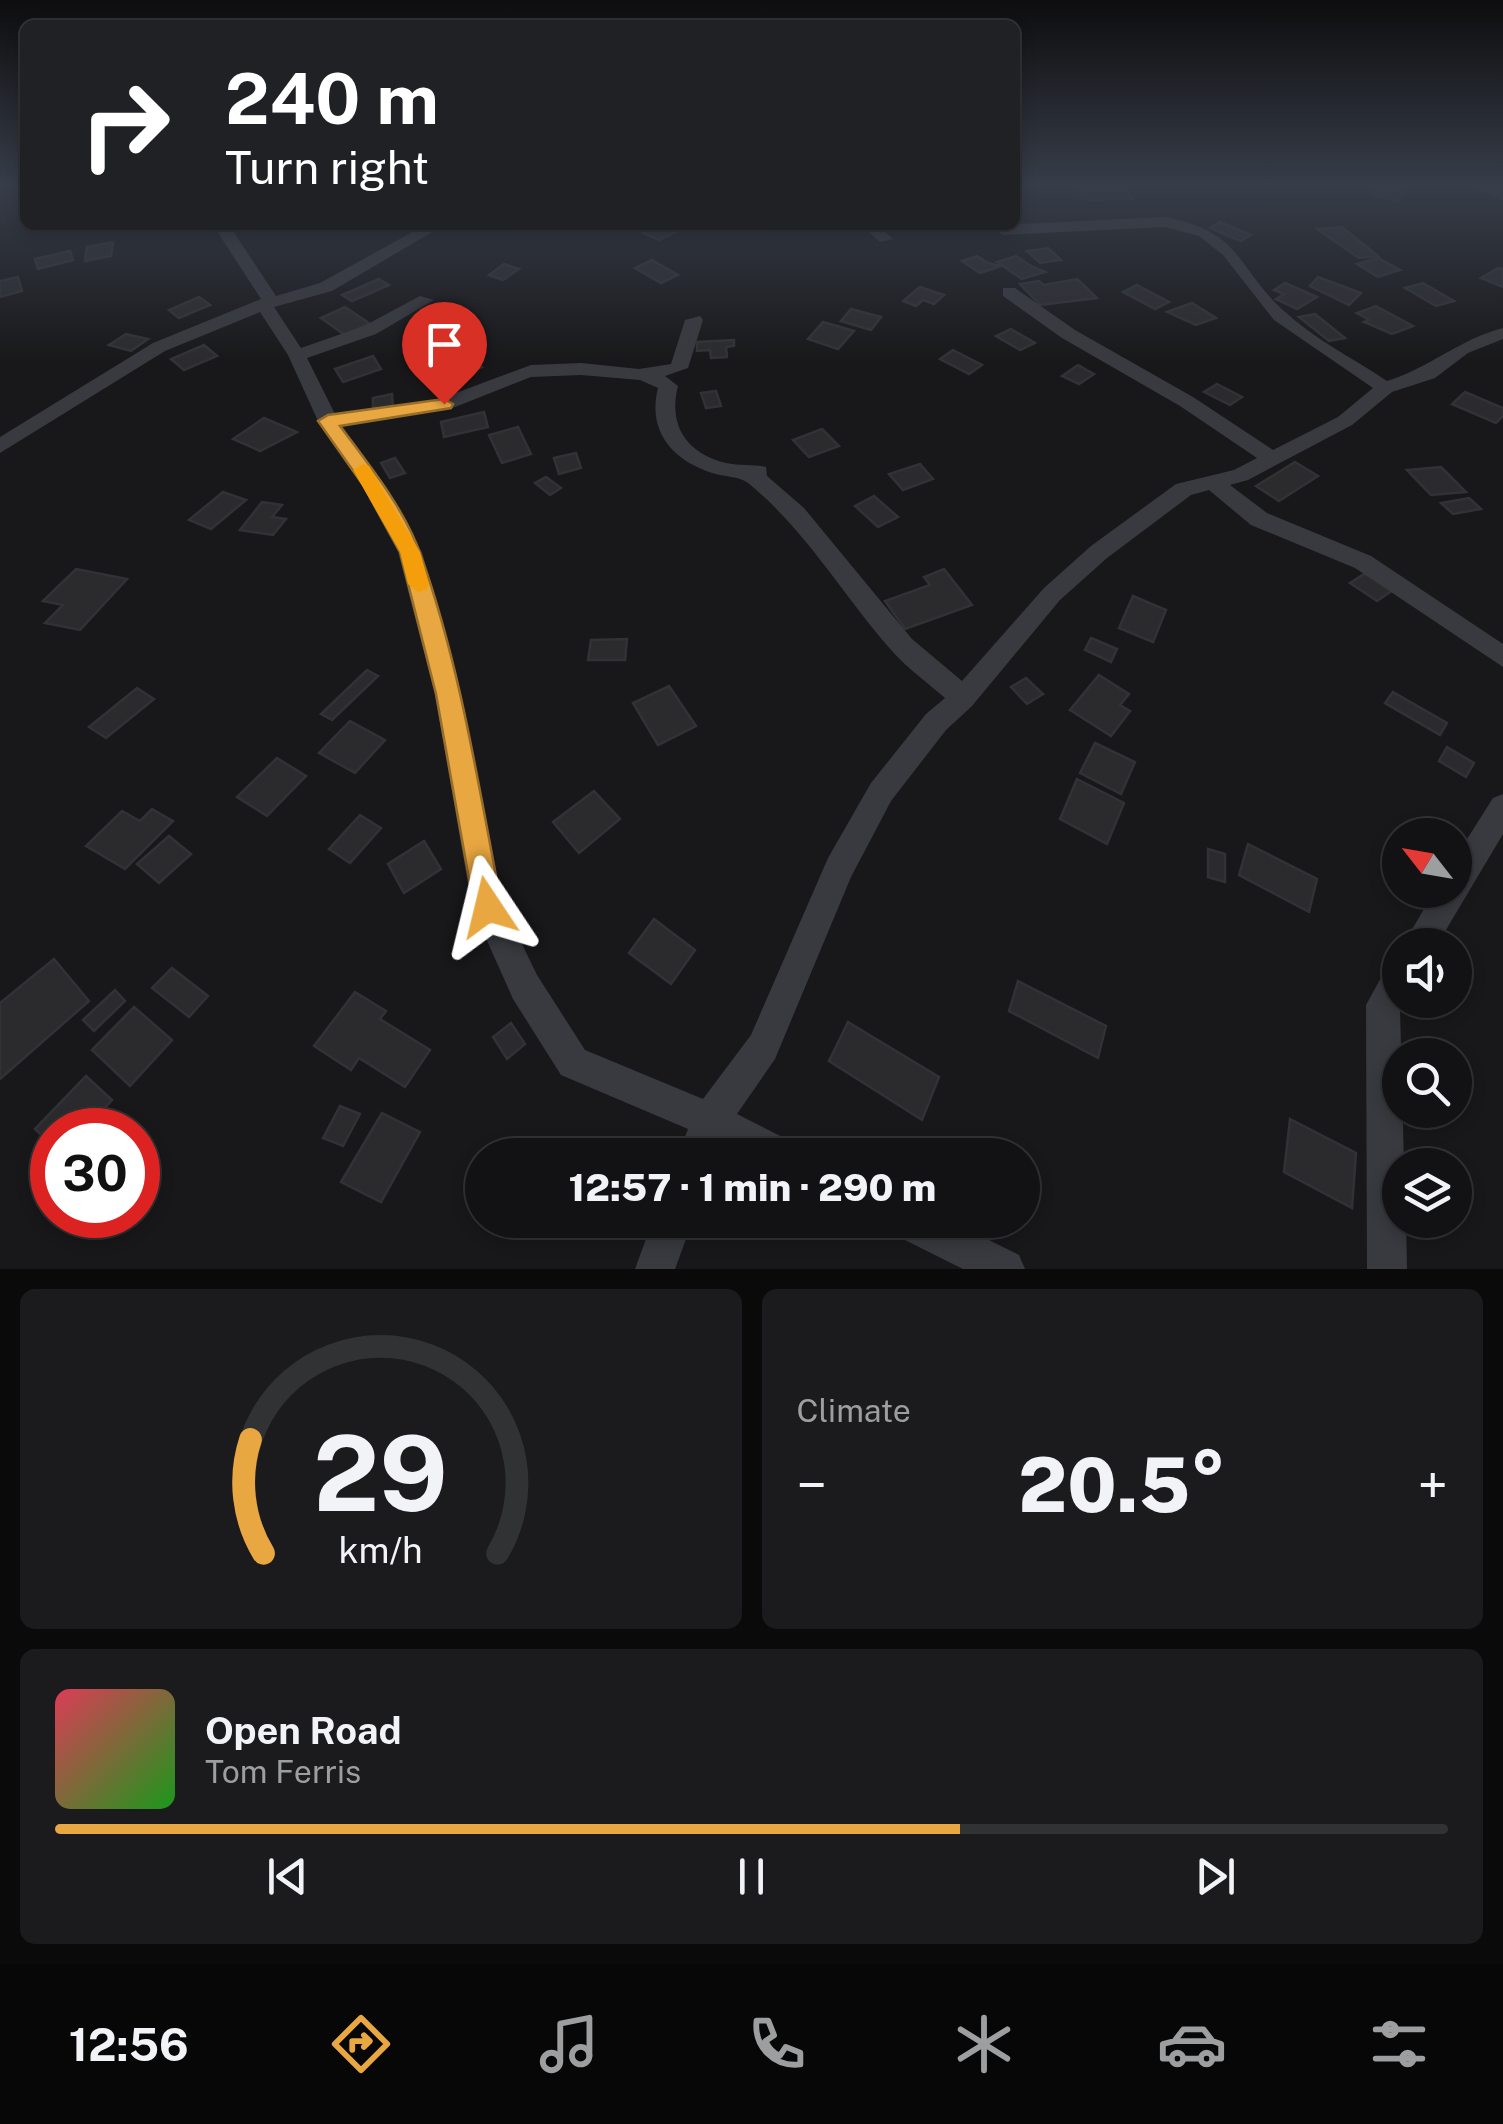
<!DOCTYPE html>
<meta charset="utf-8">
<style>
:root{--surface:#121214;--page:#1b1b1d;--text:#f1f3f6;--muted:#9c9ea0;--line:#313234;--accent:#e9a741}
body{margin:0;font-family:"Public Sans",sans-serif;background:var(--page);color:var(--text);height:100vh;display:flex;flex-direction:column;font-size:38px;white-space:nowrap}
*{box-sizing:border-box;margin:0}
p{font-size:32px;color:var(--muted)}
.icon{flex:none;width:55px;height:55px;fill:none;stroke:currentColor;stroke-width:2;stroke-linecap:round;stroke-linejoin:round}
.map{position:relative;height:1269px;overflow:hidden}
.drawer{display:flex;flex-direction:column;gap:20px;padding:20px;background:#0a0a0b;flex:1}
.drawer>*{flex:none}
.guide{position:absolute;left:20px;top:20px;width:1000px;height:210px;border-radius:15px;box-shadow:0 5px 15px #0003,0 0 0 2px var(--line);background:#202124;color:#fff;overflow:hidden}
.needle{width:65px;rotate:301deg}
.tools{position:absolute;left:1382px;top:818px;display:grid;gap:20px}
.tools a{display:grid;place-items:center;width:90px;height:90px;border-radius:50%;background:var(--surface);box-shadow:0 5px 15px #0003,0 0 0 2px var(--line);font-size:50px}
.speed{position:absolute;left:30px;top:1108px;display:flex;gap:20px;font-size:50px;font-weight:700;text-align:center}
.speed>*{display:grid;place-content:center;width:130px;height:130px;border-radius:50%;background:var(--surface);box-shadow:0 5px 15px #0003,0 0 0 2px var(--line);line-height:1}
.speed .limit{border:15px solid #d22;background:#fff;color:#111}
.pin{position:absolute;display:grid;place-items:center;width:85px;height:85px;color:#fff;margin:-102px -42px;border-radius:50% 50% 50% 0;rotate:-45deg;box-shadow:0 0 10px #0007}
.pin .icon{rotate:45deg}
.me{position:absolute;width:110px;margin:-55px;rotate:350deg;stroke-linejoin:round;filter:drop-shadow(0 0 8px #0008)}
.turn{display:flex;align-items:center;gap:35px;height:210px;padding:0 40px;font-size:45px}
.turn .icon{width:130px;height:130px;stroke-width:2.5}
.turn b{display:block;font-size:70px;line-height:85px}
.big{font-size:75px;font-weight:800;line-height:1.1}
.drawer .tile{flex:1;display:flex;flex-direction:column;justify-content:center;gap:15px;min-width:0;padding:0 35px;border-radius:15px;background:var(--page)}
.drawer .dial{align-items:center;gap:0}
.dial svg{height:260px;overflow:visible;fill:none;stroke:var(--line);stroke-width:7;stroke-linecap:round;text-anchor:middle}
.dial text{fill:var(--text);stroke:none}
.song{display:flex;align-items:center;gap:30px}
.cover{width:120px;height:120px;border-radius:15px;background:linear-gradient(135deg,hsl(350 70% 55%),hsl(120 70% 35%))}
.played{height:10px;border-radius:5px;background:linear-gradient(90deg,var(--accent) 65%,var(--line) 65%)}
.keys{display:flex;justify-content:space-around;direction:ltr}
.heat{display:flex;justify-content:space-between;align-items:center;font-size:55px;direction:ltr}
.drawer .tiles{flex:1;display:grid;gap:20px;grid-template-columns:1fr 1fr}
.tile:last-child{grid-column:span 2}
.trip{position:absolute;left:465px;top:1138px;width:575px;height:100px;border-radius:50px;background:var(--surface);box-shadow:0 5px 15px #0003,0 0 0 2px var(--line);font-weight:800;line-height:100px;text-align:center}
.menu{display:flex;height:160px;justify-content:space-around;align-items:center;background:#070708;color:var(--muted)}
.menu .icon{width:70px;height:70px}
.menu .active{color:var(--accent)}
.menu b{font-size:45px;color:var(--text)}
.map>svg:first-child{display:block}
</style>
<div class="map">
<svg width="1503" height="1269" viewBox="0 0 1503 1269">
<rect width="100%" height="100%" fill="#18181a"/>
<g fill="#2b2b2e" stroke="#323236" stroke-width="2.5">
<path d="M1378,186L1404,193L1398,201L1372,194Z"/>
<path d="M1125,188L1133,199L1084,200L1077,190Z"/>
<path d="M1220,222L1251,235L1241,241L1210,228Z"/>
<path d="M660,225H666L678,231L659,240L643,233Z"/>
<path d="M1342,227L1378,256L1359,258L1317,229Z"/>
<path d="M113,242L111,256L85,261L87,247Z"/>
<path d="M1048,248L1061,260L1040,263L1027,251Z"/>
<path d="M70,251L73,260L38,269L35,259Z"/>
<path d="M977,256L988,263L1001,266L980,273L962,261Z"/>
<path d="M1016,256L1031,266L1045,272L1022,279L997,262Z"/>
<path d="M1378,258L1400,270L1378,277L1357,264Z"/>
<path d="M652,260L678,275L661,283L635,268Z"/>
<path d="M504,264L519,269L503,280L489,275Z"/>
<path d="M1498,268L1503,269V287L1481,278Z"/>
<path d="M18,277L22,291L0,297V281Z"/>
<path d="M1318,277L1361,293L1349,305L1310,286Z"/>
<path d="M379,279L389,285L352,301L342,295Z"/>
<path d="M1077,279L1097,298L1040,305L1020,284L1039,281L1044,285Z"/>
<path d="M1285,283L1317,297L1297,309L1276,299L1284,294L1274,290Z"/>
<path d="M1423,283L1454,301L1436,306L1405,288Z"/>
<path d="M1137,285L1169,302L1155,309L1123,292Z"/>
<path d="M920,287L944,295L934,304L923,300L916,306L903,301Z"/>
<path d="M199,297L210,305L179,318L169,310Z"/>
<path d="M1192,303L1216,318L1196,325L1167,312Z"/>
<path d="M1376,306L1413,326L1392,334L1364,322L1369,320L1357,313Z"/>
<path d="M345,307L369,323L345,335L321,318Z"/>
<path d="M851,309L881,317L871,330L841,321Z"/>
<path d="M1315,314L1345,338L1329,341L1299,317Z"/>
<path d="M823,322L854,331L838,349L808,339Z"/>
<path d="M1011,329L1035,343L1020,350L996,336Z"/>
<path d="M126,334L148,339L131,351L109,345Z"/>
<path d="M734,340V346L726,347L727,357L711,358L710,350L697,351V342Z"/>
<path d="M204,345L217,356L184,370L171,359Z"/>
<path d="M459,346L482,367L457,377L435,356Z"/>
<path d="M953,350L982,365L969,374L940,359Z"/>
<path d="M373,356L381,369L343,382L335,369Z"/>
<path d="M1078,365L1094,374L1079,384L1062,376Z"/>
<path d="M1217,384L1242,397L1230,405L1204,392Z"/>
<path d="M716,391L721,406L706,408L701,393Z"/>
<path d="M1465,392L1503,408V416L1496,423L1452,404Z"/>
<path d="M392,394L393,408L373,411V398Z"/>
<path d="M484,412L488,427L444,437L441,422Z"/>
<path d="M264,418L297,432L260,451L233,439Z"/>
<path d="M518,427L531,454L502,463L489,435Z"/>
<path d="M822,429L839,446L809,457L793,440Z"/>
<path d="M576,453L581,468L559,474L554,458Z"/>
<path d="M395,458L405,473L390,478L381,463Z"/>
<path d="M1295,462L1318,476L1279,501L1256,486Z"/>
<path d="M920,464L933,479L903,490L889,474Z"/>
<path d="M1441,467L1466,492L1431,495L1407,470Z"/>
<path d="M546,477L561,488L550,495L535,483Z"/>
<path d="M223,492L246,500L211,529L189,520Z"/>
<path d="M874,496L898,517L878,527L855,506Z"/>
<path d="M1469,498L1481,509L1453,514L1441,503Z"/>
<path d="M262,502L282,505L272,517L286,519L273,535L240,530Z"/>
<path d="M76,569L127,579L80,630L45,623L63,605L43,601Z"/>
<path d="M944,569L972,605L905,629L885,601L930,585L924,577Z"/>
<path d="M1367,572L1393,590L1377,601L1350,583Z"/>
<path d="M1133,596L1166,610L1153,642L1119,628Z"/>
<path d="M1091,638L1117,649L1111,662L1085,650Z"/>
<path d="M627,639L625,660H588L591,640Z"/>
<path d="M367,670L378,676L332,720L321,714Z"/>
<path d="M1099,675L1129,694L1120,705L1130,711L1111,736L1070,710Z"/>
<path d="M1026,678L1043,694L1027,704L1011,687Z"/>
<path d="M669,686L696,726L658,745L633,703Z"/>
<path d="M137,688L154,699L106,738L89,727Z"/>
<path d="M1393,692L1447,723L1440,735L1385,703Z"/>
<path d="M350,721L385,740L355,773L319,753Z"/>
<path d="M1095,743L1135,762L1121,794L1080,773Z"/>
<path d="M1447,747L1474,763L1466,777L1439,761Z"/>
<path d="M277,758L306,776L267,816L237,797Z"/>
<path d="M1077,779L1124,803L1107,844L1060,819Z"/>
<path d="M594,791L620,819L579,853L553,822Z"/>
<path d="M152,809L173,821L125,869L86,846L122,811L140,821Z"/>
<path d="M360,815L381,828L350,863L329,849Z"/>
<path d="M169,836L191,854L159,883L137,864Z"/>
<path d="M424,841L441,869L404,893L388,864Z"/>
<path d="M1248,844L1317,879L1309,912L1239,875Z"/>
<path d="M1208,849L1225,854V882L1208,877Z"/>
<path d="M654,919L695,950L671,984L629,953Z"/>
<path d="M54,959L89,1001L0,1079V1003Z"/>
<path d="M172,968L208,996L189,1017L152,988Z"/>
<path d="M1018,981L1106,1026L1098,1058L1009,1011Z"/>
<path d="M115,990L125,1001L94,1031L83,1020Z"/>
<path d="M355,992L386,1011L380,1019L430,1050L405,1087L359,1058L351,1070L314,1046Z"/>
<path d="M134,1007L172,1040L130,1086L92,1050Z"/>
<path d="M848,1022L939,1077L922,1120L829,1061Z"/>
<path d="M511,1023L525,1044L507,1059L493,1037Z"/>
<path d="M86,1076L112,1100L84,1130H52V1145L35,1129Z"/>
<path d="M340,1106L360,1114L343,1146L323,1138Z"/>
<path d="M382,1113L420,1132L381,1202L341,1182Z"/>
<path d="M1290,1119L1356,1153L1352,1208L1284,1172Z"/>
</g>
<g fill="none" stroke-linecap="round" stroke-linejoin="round">
<g fill="#393a3f" fill-rule="evenodd">
<path d="M1471,185H1490L1503,191V201Z"/>
<path d="M1165,217C1243,232 1234,265 1284,311C1314,339 1353,358 1387,381C1429,368 1460,339 1503,328V339L1468,353L1435,378L1392,392L1352,425L1248,480L1230,485L1267,513L1371,556L1503,644V667L1355,568L1251,525L1209,490L1191,495L1107,558L1060,600L972,706L946,730L891,801L851,877L775,1059L737,1114L792,1142L798,1155H740L720,1144L716,1155H678L688,1129L561,1075L513,999L472,907L435,694L398,552L362,485L318,421L288,355L260,312L165,351L0,453V437L153,343L261,299L213,225H229L276,296L320,283L425,225H444L332,291L274,307L301,348L364,326L420,296L434,300L376,334L307,358L335,414L437,400L531,365L581,363L639,369L671,364L685,320L700,316L703,320L688,368L665,376L678,386C668,425 686,453 726,463C740,466 753,464 766,467L767,476L804,508L912,639L962,681L1044,588L1091,546L1176,484L1234,470L1257,458L1180,406L1062,338L1003,296V288H1015L1075,330L1193,397L1273,450L1338,417L1373,388L1274,320L1223,255L1199,236L1165,227L1003,235L995,230L1003,225ZM581,375L640,380L658,388C647,431 672,460 712,473C724,477 739,476 748,483C807,531 843,596 893,652C908,669 928,683 945,698L926,714L871,783L828,858L751,1035L703,1099L585,1050L537,975L503,905L461,694L422,552L379,477L342,426L450,409L531,377Z"/>
<path d="M861,225H878L893,239L880,242Z"/>
<path d="M1503,794V834L1437,945H1403L1435,890H1455V858L1493,798Z"/>
<path d="M1400,960V1000H1405L1400,1008L1404,1165H1400V1220H1406L1407,1269H1367L1366,1005L1388,965Z"/>
<path d="M653,1220H693L675,1269H635Z"/>
<path d="M887,1220H949L1019,1255L1025,1269H963L893,1234Z"/>
</g>
</g>
<linearGradient id="sky" x2="0" y2="1"><stop stop-color="#0d0d0e"/><stop offset="0.51" stop-color="#373d49"/><stop offset="1" stop-color="#373d49" stop-opacity="0"/></linearGradient>
<rect width="1503" height="363" fill="url(#sky)"/>
<path fill="#e9a741" stroke="#976d2a" stroke-width="2.5" d="M444,399L453,404L451,408L340,426C369,465 405,509 421,556C461,668 479,790 502,907L498,917L488,922L478,917L474,907L436,694L400,552L363,485L318,421L328,415Z"/>
<path fill="#f59e0b" d="M363,464L369,466L420,552L429,584L426,590L418,592L408,584L400,552L353,470Z"/>
</svg>
<div class="tools">
<a><svg class="needle" viewBox="-14 -14 28 28"><path d="M0-13l5 13h-10z" fill="#e53935"/><path d="M0 13l5-13h-10z" fill="#9c9ea0"/></svg></a>
<a><svg class="icon" aria-label="sound" viewBox="0 0 24 24"><path d="M4 9h4l5-4v14l-5-4H4zM17 9q2 3 0 6"/></svg></a>
<a><svg class="icon" aria-label="search" viewBox="0 0 24 24"><circle cx="10" cy="10" r="6"/><path d="M15 15l6 6"/></svg></a>
<a><svg class="icon" aria-label="layers" viewBox="0 0 24 24"><path d="M12 4l9 5-9 5-9-5zM3 14l9 5 9-5"/></svg></a>
</div>
<div class="speed"><div class="limit">30</div></div>
<div class="pin" style="left:444px;top:404px;background:#d93025"><svg class="icon" aria-label="arrive" viewBox="0 0 24 24"><path d="M6 21V4h12l-3 4 3 4H6"/></svg></div>
<svg class="me" style="left:488px;top:907px" viewBox="-20 -20 40 40"><path d="M0-17L14 15 0 8-14 15z" fill="#e9a741" stroke="#fff" stroke-width="4"/></svg>
<div class="trip">12:57 · 1 min · 290 m</div>
<div class="guide">
<div class="turn"><svg class="icon" aria-label="right" viewBox="0 0 24 24"><path d="M7 20v-9h11M14 6l5 5-5 5"/></svg><div><b>240 m</b>Turn right</div></div>
</div>
</div>
<section class="drawer">
<div class="tiles">
<div class="tile dial"><svg viewBox="0 0 100 80">
<path d="M14 69A42 42 0 1 1 86 69"/>
<path d="M14 69A42 42 0 0 1 10 34" stroke="#e9a741"/>
<text x="50" y="56" font-size="32" font-weight="700">29</text>
<text x="50" y="72" font-size="11">km/h</text>
</svg></div>
<div class="tile"><p>Climate</p>
<div class="heat"><a>−</a><b class="big">20.5°</b><a>+</a></div>
</div>
<div class="tile">
<div class="song"><i class="cover"></i><div><b>Open Road</b><p>Tom Ferris</p></div></div>
<div class="played"></div>
<div class="keys"><svg class="icon" aria-label="previous" viewBox="0 0 24 24"><path d="M18 5L8 12l10 7zM5 5v14"/></svg><svg class="icon" aria-label="pause" viewBox="0 0 24 24"><path d="M8 5v14M16 5v14"/></svg><svg class="icon" aria-label="next" viewBox="0 0 24 24"><path d="M6 5l10 7-10 7zM19 5v14"/></svg></div>
</div>
</div>
</section>
<nav class="menu">
<b>12:56</b>
<svg class="icon active" aria-label="directions" viewBox="0 0 24 24"><path d="M12 3l9 9-9 9-9-9zM9 14v-3h6M13 9l2 2-2 2"/></svg>
<svg class="icon" aria-label="music" viewBox="0 0 24 24"><path d="M9 18V5l10-2v13"/><circle cx="6" cy="18" r="3"/><circle cx="16" cy="16" r="3"/></svg>
<svg class="icon" aria-label="phone" viewBox="0 0 24 24"><path d="M5 4h4l2 5-3 2q2 4 5 5l2-3 5 2v4C11 20 4 13 5 4z"/></svg>
<svg class="icon" aria-label="climate" viewBox="0 0 24 24"><path d="M12 3v18M4 7l16 10M4 17L20 7"/></svg>
<svg class="icon" aria-label="car" viewBox="0 0 24 24"><path d="M5 17H2v-5l4-1 3-4h7l3 4 3 1v5h-3M9 17h6M6 11h13"/><circle cx="7" cy="17" r="2"/><circle cx="17" cy="17" r="2"/></svg>
<svg class="icon" aria-label="filters" viewBox="0 0 24 24"><path d="M4 7h16M4 17h16"/><circle cx="9" cy="7" r="2"/><circle cx="15" cy="17" r="2"/></svg>
</nav>
